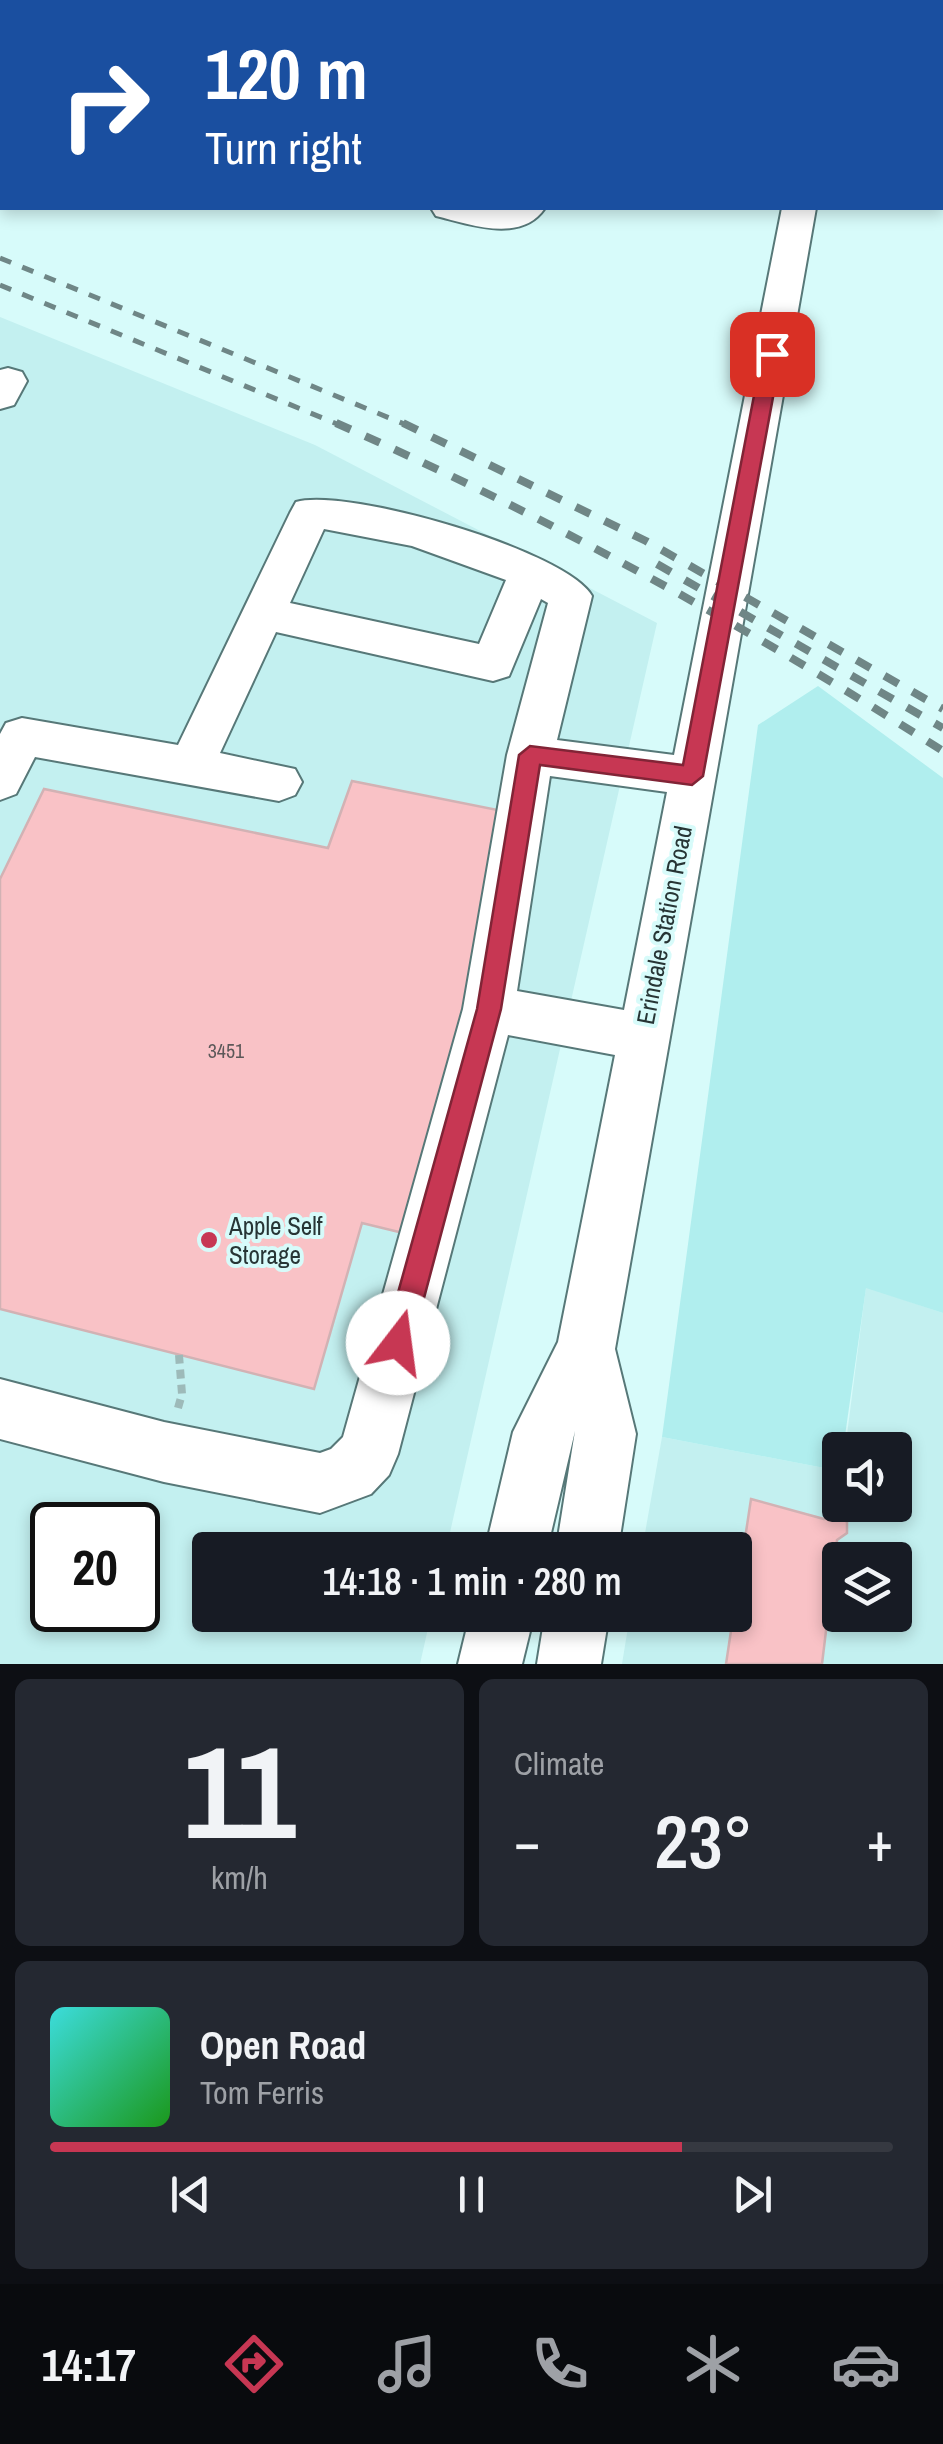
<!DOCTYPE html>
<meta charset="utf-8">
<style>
:root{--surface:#171b24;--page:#242831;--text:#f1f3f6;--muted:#9ea1a6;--line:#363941;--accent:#c73753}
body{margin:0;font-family:"Archivo Narrow",sans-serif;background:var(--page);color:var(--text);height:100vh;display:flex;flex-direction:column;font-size:38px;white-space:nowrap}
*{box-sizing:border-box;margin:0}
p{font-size:32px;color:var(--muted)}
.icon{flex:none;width:55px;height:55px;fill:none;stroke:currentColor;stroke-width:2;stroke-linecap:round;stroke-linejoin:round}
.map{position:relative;height:1664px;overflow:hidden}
.details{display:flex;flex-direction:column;gap:15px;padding:15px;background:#0d0f14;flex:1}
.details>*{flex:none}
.hud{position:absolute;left:0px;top:0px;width:945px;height:210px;box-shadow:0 5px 15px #0003;background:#1a4fa0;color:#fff;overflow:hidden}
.tools{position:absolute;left:822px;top:1432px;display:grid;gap:20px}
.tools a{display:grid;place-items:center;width:90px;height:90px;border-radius:10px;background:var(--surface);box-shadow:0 5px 15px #0003;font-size:50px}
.speed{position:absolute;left:30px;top:1502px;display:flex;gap:20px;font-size:50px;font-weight:700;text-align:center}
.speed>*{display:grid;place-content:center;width:130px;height:130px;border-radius:50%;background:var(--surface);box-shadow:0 5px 15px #0003;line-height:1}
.speed .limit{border:5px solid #111;border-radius:15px;background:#fff;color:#111}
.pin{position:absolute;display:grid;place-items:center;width:85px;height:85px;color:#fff;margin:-42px;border-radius:20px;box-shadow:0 5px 15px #0006}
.me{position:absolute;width:110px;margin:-55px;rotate:15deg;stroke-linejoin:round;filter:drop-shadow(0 0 8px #0008)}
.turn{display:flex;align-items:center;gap:35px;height:210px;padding:0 40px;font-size:45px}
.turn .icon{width:130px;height:130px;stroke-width:2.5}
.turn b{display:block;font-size:70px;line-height:85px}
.big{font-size:75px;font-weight:600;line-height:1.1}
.details .tile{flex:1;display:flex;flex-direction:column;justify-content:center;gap:15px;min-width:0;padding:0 35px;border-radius:15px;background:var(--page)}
.details .dial{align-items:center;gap:0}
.dial b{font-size:130px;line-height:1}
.song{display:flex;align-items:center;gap:30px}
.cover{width:120px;height:120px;border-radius:15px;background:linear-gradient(135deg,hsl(180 70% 55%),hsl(120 70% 35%))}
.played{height:10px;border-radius:5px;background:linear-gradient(90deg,var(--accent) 75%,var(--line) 75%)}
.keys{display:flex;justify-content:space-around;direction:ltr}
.heat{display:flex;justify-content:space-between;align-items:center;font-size:55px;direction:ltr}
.details .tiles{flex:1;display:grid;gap:15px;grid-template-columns:1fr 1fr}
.tile:last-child{grid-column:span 2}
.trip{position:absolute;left:192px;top:1532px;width:560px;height:100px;border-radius:10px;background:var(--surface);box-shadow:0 5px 15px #0003;font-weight:600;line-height:100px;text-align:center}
.dock{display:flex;height:160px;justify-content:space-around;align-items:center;background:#090b0e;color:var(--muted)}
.dock .icon{width:70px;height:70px}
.dock .on{color:var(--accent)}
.dock b{font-size:45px;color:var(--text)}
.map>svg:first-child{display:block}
</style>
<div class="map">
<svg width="943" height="1664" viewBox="0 0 943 1664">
<rect width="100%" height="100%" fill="#d7fbfa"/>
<g fill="#c3f0f0" fill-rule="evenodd">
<path d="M0,317L315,445L657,623L446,1550H210V1615H431L420,1664H0ZM52,1525H138V1610H52Z"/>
<path d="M866,1287L943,1313V1664H622L630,1615H735V1550H642L662,1437L840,1471V1505H895V1450H845ZM840,1560H895V1615H840Z"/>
</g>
<path fill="#b0eeee" d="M818,686L943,778V1313L866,1288L840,1471L662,1437L758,725Z"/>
<g fill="#f9c2c6" stroke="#d2b2b4" stroke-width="2.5">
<path d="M352,781L517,814L403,1233L362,1223L314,1389L0,1309V879L44,789L328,848Z"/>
<path d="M751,1499L824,1519L829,1514H839L847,1522V1533L837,1540L822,1664H726Z"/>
</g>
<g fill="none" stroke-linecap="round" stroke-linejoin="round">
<g stroke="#577878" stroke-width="4">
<g id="minor">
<path d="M0,45L2,46V66L0,65Z"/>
<path d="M431,208H545C521,244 469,224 436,216Z"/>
<path d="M782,208H816L615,1349L636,1434L618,1550H556L575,1431L547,1550H485L513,1432L558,1342L615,1055L508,1035L398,1454L389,1475L371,1494L320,1513L164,1482L0,1439V1379L164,1422L320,1453L331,1449L343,1437L463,1009L507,755L548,603L541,599L509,676L493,681L276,632L220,753L295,769L302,782L295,795L279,801L35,757L16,794L0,800V734L6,723L22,718L178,745L290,513L296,502C347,487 568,551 592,596L557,740L674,755ZM324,529L412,546L506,580L479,644L290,603ZM550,776L667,792L624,1010L517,991Z"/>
<path d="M8,368L22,372L27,381L14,405L0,409V370Z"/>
<path d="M470,1615H534L522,1664H458Z"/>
<path d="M545,1615H609L601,1664H537Z"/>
</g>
</g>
<path stroke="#9dbab9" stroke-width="8" stroke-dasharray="9 6" stroke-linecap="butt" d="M178,1408L182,1394L179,1355"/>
<use href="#minor" fill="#fff" fill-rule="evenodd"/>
<g stroke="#6f8686" stroke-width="5" stroke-dasharray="12 12" stroke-linecap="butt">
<path d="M0,258L409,426"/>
<path d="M0,285L342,426"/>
</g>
<g stroke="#6f8686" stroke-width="8" stroke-dasharray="16 16" stroke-linecap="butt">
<path d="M336,423C547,516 748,627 943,751"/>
<path d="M403,423L646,541L943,709"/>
<path d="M657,564L943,728"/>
</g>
</g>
<path fill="#c73753" stroke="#812436" stroke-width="2.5" d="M772,348L781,354L703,776L692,785L540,765L501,1009L412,1343L408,1353L398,1357L388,1353L384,1343L477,1009L519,755L530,746L683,765L762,354Z"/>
<circle fill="#c73753" stroke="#d7fbfa" stroke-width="4" cx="209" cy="1240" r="10"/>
<g text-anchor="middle" stroke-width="8" stroke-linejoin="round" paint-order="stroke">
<g font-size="20" fill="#5c5859">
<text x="226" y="1058">3451</text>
</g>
<g font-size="25" fill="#273535" stroke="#d7fbfa">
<text transform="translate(664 925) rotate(-79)" y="9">Erindale Station Road</text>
</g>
<g font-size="25" fill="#273535" stroke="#d7fbfa" text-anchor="start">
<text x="229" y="1235">Apple Self<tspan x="229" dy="29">Storage</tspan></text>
</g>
</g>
</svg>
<div class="tools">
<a><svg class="icon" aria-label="sound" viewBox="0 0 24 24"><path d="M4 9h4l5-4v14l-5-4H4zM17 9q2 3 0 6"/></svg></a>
<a><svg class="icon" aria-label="layers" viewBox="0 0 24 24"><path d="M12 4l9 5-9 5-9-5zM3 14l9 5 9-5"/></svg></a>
</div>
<div class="speed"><div class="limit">20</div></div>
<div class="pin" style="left:772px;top:354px;background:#d93025"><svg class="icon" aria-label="arrive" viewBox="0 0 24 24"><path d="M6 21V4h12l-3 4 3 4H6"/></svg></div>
<svg class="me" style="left:398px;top:1343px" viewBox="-20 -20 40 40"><circle r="19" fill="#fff"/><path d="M0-13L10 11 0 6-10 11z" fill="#c73753"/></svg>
<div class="trip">14:18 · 1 min · 280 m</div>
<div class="hud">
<div class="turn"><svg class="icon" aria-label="right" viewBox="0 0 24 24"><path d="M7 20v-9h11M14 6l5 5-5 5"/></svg><div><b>120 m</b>Turn right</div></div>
</div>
</div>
<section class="details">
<div class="tiles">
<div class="tile dial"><b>11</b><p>km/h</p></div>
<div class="tile"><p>Climate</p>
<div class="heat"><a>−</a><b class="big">23°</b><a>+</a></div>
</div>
<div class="tile">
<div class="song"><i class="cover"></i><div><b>Open Road</b><p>Tom Ferris</p></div></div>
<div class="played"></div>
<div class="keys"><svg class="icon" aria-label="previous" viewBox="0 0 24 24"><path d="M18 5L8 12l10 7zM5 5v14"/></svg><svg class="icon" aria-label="pause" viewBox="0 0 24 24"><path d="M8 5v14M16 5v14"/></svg><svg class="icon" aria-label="next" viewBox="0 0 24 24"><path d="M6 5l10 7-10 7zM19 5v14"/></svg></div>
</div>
</div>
</section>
<nav class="dock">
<b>14:17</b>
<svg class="icon on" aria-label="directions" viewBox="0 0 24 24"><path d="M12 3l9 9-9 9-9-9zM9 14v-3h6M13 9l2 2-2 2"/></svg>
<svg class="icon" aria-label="music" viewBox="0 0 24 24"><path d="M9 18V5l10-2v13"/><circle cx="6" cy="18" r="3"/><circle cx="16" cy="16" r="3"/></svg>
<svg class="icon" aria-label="phone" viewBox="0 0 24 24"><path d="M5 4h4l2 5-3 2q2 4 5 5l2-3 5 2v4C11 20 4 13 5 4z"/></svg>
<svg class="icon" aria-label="climate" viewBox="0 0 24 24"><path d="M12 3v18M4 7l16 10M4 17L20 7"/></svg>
<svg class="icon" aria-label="car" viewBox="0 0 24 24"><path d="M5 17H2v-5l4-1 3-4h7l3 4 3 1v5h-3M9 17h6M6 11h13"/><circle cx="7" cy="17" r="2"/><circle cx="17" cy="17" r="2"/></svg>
</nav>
